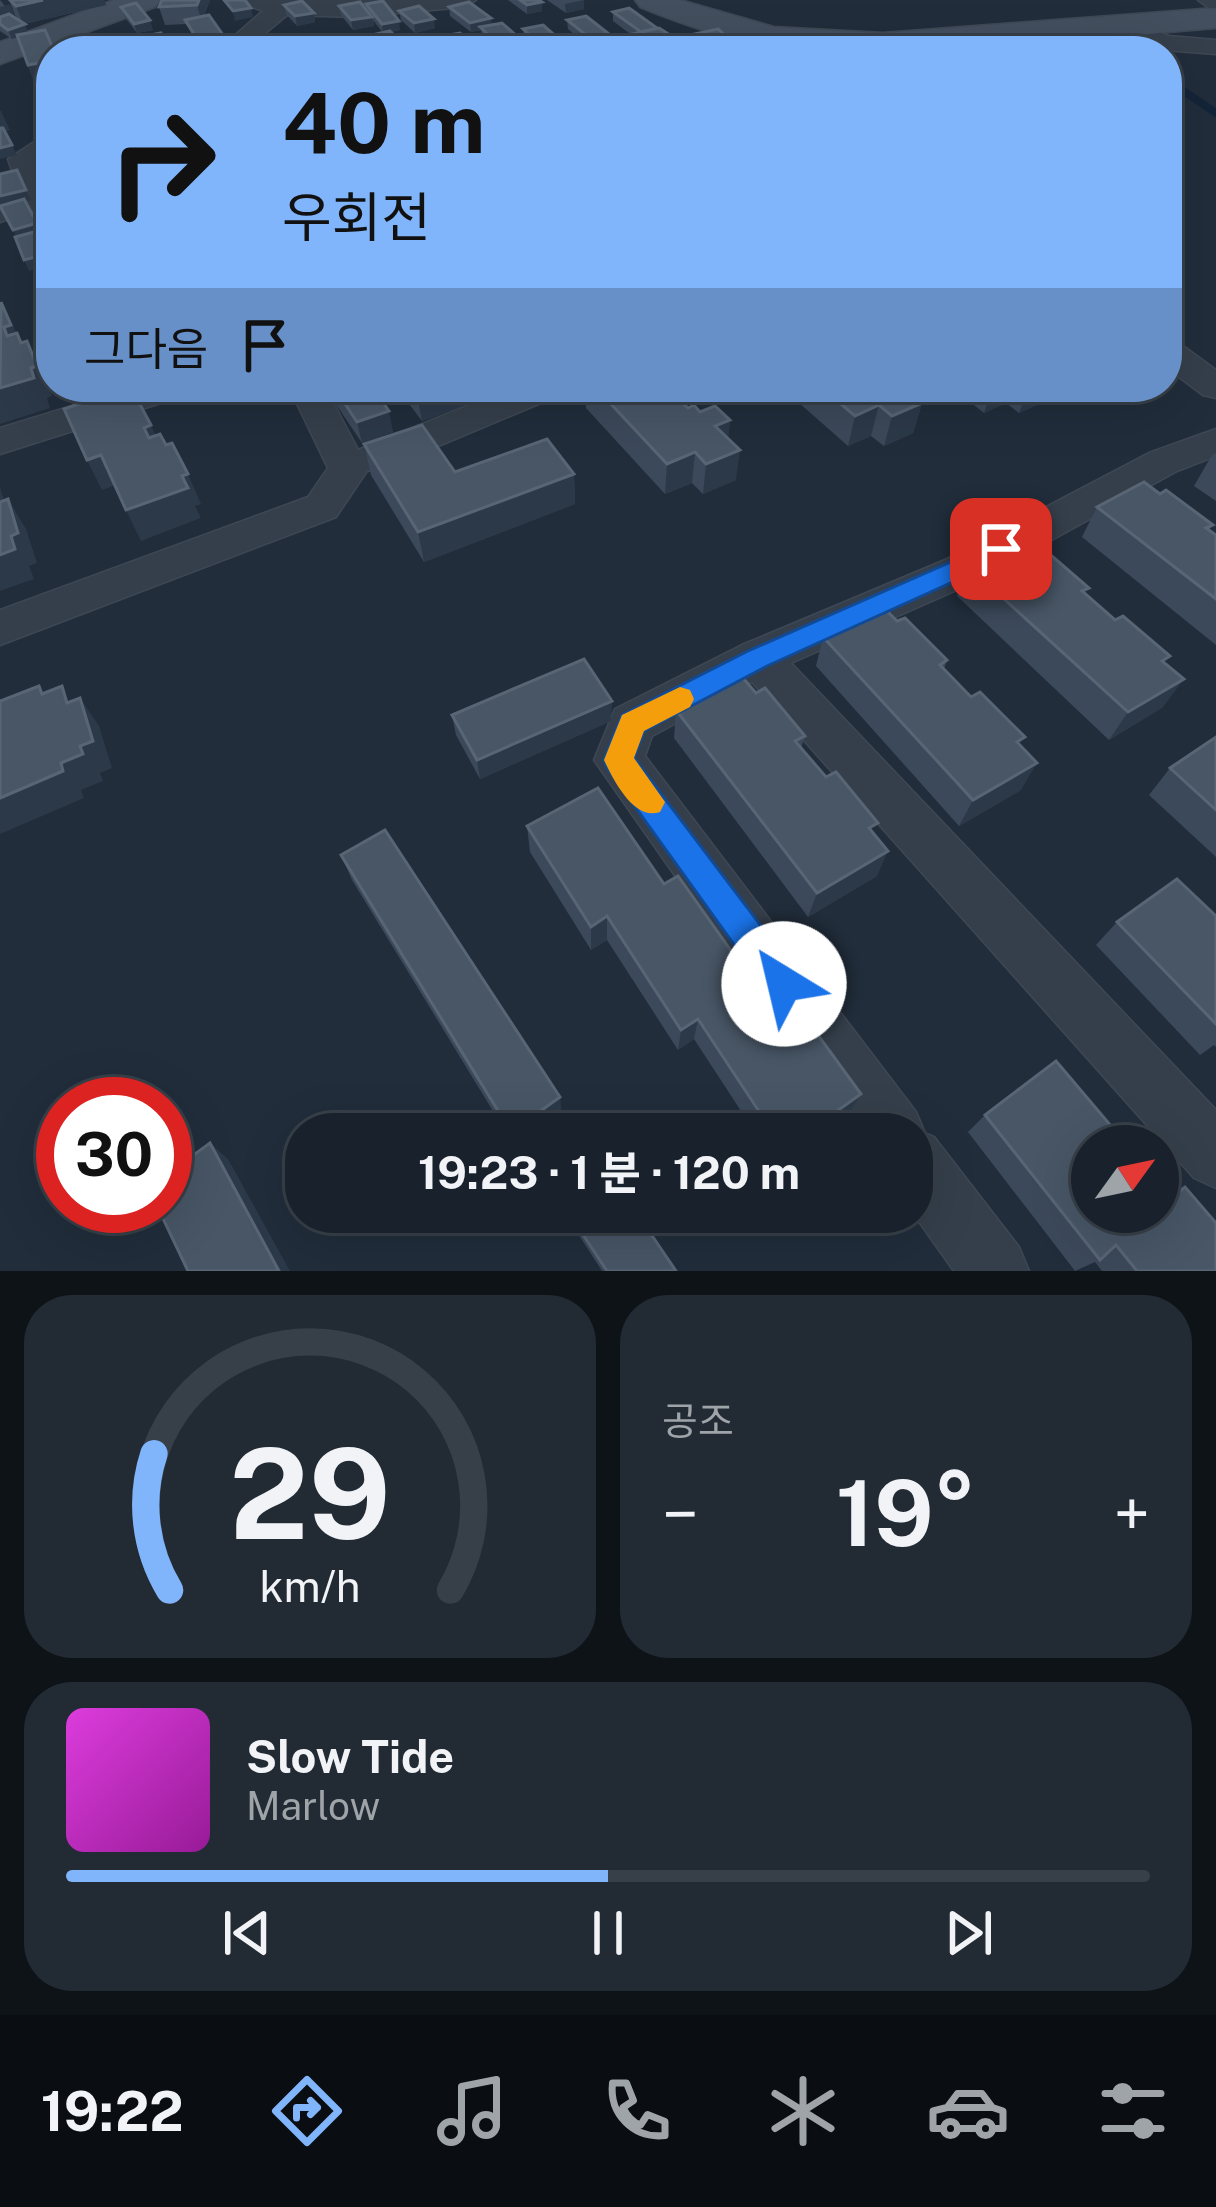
<!DOCTYPE html>
<html lang="ko">
<meta charset="utf-8">
<style>
:root{--surface:#19222c;--page:#222a34;--text:#f1f3f6;--muted:#9fa4a9;--line:#373f48;--accent:#81b5fb}
body{margin:0;font-family:"Public Sans","Noto Sans KR",sans-serif;background:var(--page);color:var(--text);height:100vh;display:flex;flex-direction:column;font-size:45px;white-space:nowrap}
*{box-sizing:border-box;margin:0}
p{font-size:39px;color:var(--muted)}
.icon{flex:none;width:66px;height:66px;fill:none;stroke:currentColor;stroke-width:2;stroke-linecap:round;stroke-linejoin:round}
.map{position:relative;height:1271px;overflow:hidden}
.details{display:flex;flex-direction:column;gap:24px;padding:24px;background:#0e1318;flex:1}
.details>*{flex:none}
.guide{position:absolute;left:36px;top:36px;width:1146px;height:366px;border-radius:48px;box-shadow:0 12px 48px #0002,0 0 0 3px var(--line);background:#81b5fb;color:#111;overflow:hidden}
.needle{width:78px;rotate:57deg}
.fabs{position:absolute;left:1071px;top:1125px;display:grid;gap:24px}
.fabs a{display:grid;place-items:center;width:108px;height:108px;border-radius:50%;background:var(--surface);box-shadow:0 12px 48px #0002,0 0 0 3px var(--line);font-size:60px}
.speed{position:absolute;left:36px;top:1077px;display:flex;gap:24px;font-size:60px;font-weight:700;text-align:center}
.speed>*{display:grid;place-content:center;width:156px;height:156px;border-radius:50%;background:var(--surface);box-shadow:0 12px 48px #0002,0 0 0 3px var(--line);line-height:1}
.speed .limit{border:18px solid #d22;background:#fff;color:#111}
.pin{position:absolute;display:grid;place-items:center;width:102px;height:102px;color:#fff;margin:-51px;border-radius:24px;box-shadow:0 6px 18px #0006}
.me{position:absolute;width:132px;margin:-66px;rotate:324deg;stroke-linejoin:round;filter:drop-shadow(0 0 9px #0008)}
.turn{display:flex;align-items:center;gap:42px;height:252px;padding:0 48px;font-size:54px}
.turn .icon{width:156px;height:156px;stroke-width:2.5}
.turn b{display:block;font-size:84px;line-height:102px}
.then{display:flex;align-items:center;height:114px;padding:0 48px;background:#0003;gap:24px;font-size:45px}
.big{font-size:90px;font-weight:700;line-height:1.1}
.details .tile{flex:1;display:flex;flex-direction:column;justify-content:center;gap:18px;min-width:0;padding:0 42px;border-radius:48px;background:var(--page)}
.details .dial{align-items:center;gap:0}
.dial svg{height:312px;overflow:visible;fill:none;stroke:var(--line);stroke-width:7;stroke-linecap:round;text-anchor:middle}
.dial text{fill:var(--text);stroke:none}
.song{display:flex;align-items:center;gap:36px}
.cover{width:144px;height:144px;border-radius:18px;background:linear-gradient(135deg,hsl(300 70% 55%),hsl(300 70% 35%))}
.played{height:12px;border-radius:6px;background:linear-gradient(90deg,var(--accent) 50%,var(--line) 50%)}
.keys{display:flex;justify-content:space-around;direction:ltr}
.heat{display:flex;justify-content:space-between;align-items:center;font-size:66px;direction:ltr}
.details .tiles{flex:1;display:grid;gap:24px;grid-template-columns:1fr 1fr}
.tile:last-child{grid-column:span 2}
.trip{position:absolute;left:285px;top:1113px;width:648px;height:120px;border-radius:48px;background:var(--surface);box-shadow:0 12px 48px #0002,0 0 0 3px var(--line);font-weight:700;line-height:120px;text-align:center}
.menu{display:flex;height:192px;justify-content:space-around;align-items:center;background:#0a0e12;color:var(--muted)}
.menu .icon{width:84px;height:84px}
.menu .selected{color:var(--accent)}
.menu b{font-size:54px;color:var(--text)}
.map>svg:first-child{display:block}
</style>
<div class="map">
<svg width="1216" height="1271" viewBox="0 0 1216 1271">
<rect width="100%" height="100%" fill="#212d3b"/>
<g fill="none" stroke-linecap="round" stroke-linejoin="round">
<g stroke="#142438" stroke-width="8">
<path d="M1104,39L1123,51"/>
<path d="M1167,80L1216,113"/>
</g>
<g stroke="#3e4854" stroke-width="3">
<g id="street">
<path d="M234,0H476L465,7L355,17L287,15L244,51H217L263,11Z"/>
<path d="M1198,0H1216V13Z"/>
<path d="M1122,17L1169,36L1216,40V54L1164,50L1114,29V19Z"/>
<path d="M51,131V152L37,161L51,204L0,222V203L21,197L8,159Z"/>
<path d="M1167,340L1179,343L1216,370V398L1203,395L1167,368Z"/>
<path d="M134,387H191L186,395L0,454V428Z"/>
<path d="M289,387H325L358,450L514,387H565L560,395L386,468L367,471L336,517L0,645V610L308,497L328,468Z"/>
<path d="M1216,429V456L1177,471L975,582L791,663L1216,1110V1188L1194,1178L752,682L652,736L645,756L916,1112L925,1133L934,1137L1019,1247L1029,1271H954L912,1212V1134H856L594,760L615,709L742,645L945,560L1149,453Z"/>
</g>
</g>
<g stroke="#3e4854" stroke-width="3">
<g id="secondary">
<path d="M114,0H160L155,7L0,64V42Z"/>
<path d="M635,0H680L774,27L883,33L1216,8V28C1071,39 918,67 772,47C727,40 682,24 640,7Z"/>
</g>
</g>
<use href="#street" fill="#353f4b" fill-rule="evenodd"/>
<use href="#secondary" fill="#434e5e" fill-rule="evenodd"/>
</g>
<g fill="#3c495a">
<path d="M0,0L16,19L22,23L15,15L9,0H104L106,5L24,24L28,33L51,51V81L35,84L17,37L12,39L0,31Z"/>
<path d="M162,0H210L204,16L223,35L226,45L201,49L186,24L165,25L159,7Z"/>
<path d="M508,0H539L542,2V11L527,14Z"/>
<path d="M547,0H584V9L566,13Z"/>
<path d="M366,4L400,30L391,32L404,45L405,51H375L370,45L368,36L383,33L373,20L374,26L353,30L341,15L339,6L367,11Z"/>
<path d="M284,5L314,13L315,22L297,26L286,14Z"/>
<path d="M121,7L153,30L137,33L124,16Z"/>
<path d="M449,7L492,25L528,46L529,51H488L482,46L481,30L471,32L450,16Z"/>
<path d="M399,11L435,28L415,33L401,20Z"/>
<path d="M613,12L689,51H633V36L613,21Z"/>
<path d="M567,20L614,46L627,51H594L568,29Z"/>
<path d="M523,29L569,51H538L524,39Z"/>
<path d="M694,34L743,51H693Z"/>
<path d="M432,38L480,51H434Z"/>
<path d="M329,387H477L479,400L422,421L400,392L381,399L393,432L362,443L331,397Z"/>
<path d="M586,387H684L683,403L688,408L730,420L728,438L736,480L703,494L692,483L665,494L586,408Z"/>
<path d="M781,387H905L922,403L913,433L884,446L871,436L848,446Z"/>
<path d="M951,387H1052L1046,401L1019,413L1006,403L984,413Z"/>
<path d="M364,444L455,472L574,474L575,504L424,562L371,475Z"/>
<path d="M1216,453V501L1194,486L1212,455Z"/>
<path d="M1160,494L1213,525L1209,530L1216,535V645L1082,537L1097,507Z"/>
<path d="M969,567L1085,594L1165,663L1163,707L1109,740L957,596Z"/>
<path d="M897,621L947,660L944,669L1020,746L1021,790L959,826L816,666L823,637Z"/>
<path d="M756,693L805,736L801,748L873,834L877,876L808,917L674,738L676,710Z"/>
<path d="M452,715L611,721L480,779L456,735Z"/>
<path d="M1216,737V857L1149,795L1170,768Z"/>
<path d="M527,826L664,884L754,983L850,1112L818,1134H756L694,1039L678,1050L607,940L591,950L530,852Z"/>
<path d="M341,855L562,1114L535,1134H507L352,880Z"/>
<path d="M1216,916V1047L1214,1045L1200,1055L1096,945L1117,922Z"/>
<path d="M985,1115L1170,1195L1185,1187L1216,1271H1102L1095,1262L1075,1271L968,1132Z"/>
<path d="M564,1212H636L676,1271H602Z"/>
</g>
<g fill="#2c3949">
<path d="M43,0H104L106,5L23,24L16,6Z"/>
<path d="M199,0H210L202,23L197,5Z"/>
<path d="M584,0V9L566,13L565,4Z"/>
<path d="M542,2V11L527,14V5Z"/>
<path d="M10,4L17,22L0,24V7Z"/>
<path d="M251,8L253,17L235,21L233,11Z"/>
<path d="M314,13L315,22L297,26L295,16Z"/>
<path d="M372,17L374,26L353,30L351,20Z"/>
<path d="M491,18L492,27H480L481,30L471,32L470,23Z"/>
<path d="M434,19L435,28L415,33L414,23Z"/>
<path d="M150,20L153,30L137,33L134,24Z"/>
<path d="M399,21L400,30L383,33L382,24Z"/>
<path d="M25,24L28,34L12,39L8,30Z"/>
<path d="M223,35L226,45L201,49L198,40Z"/>
<path d="M614,38V47L595,51V42Z"/>
<path d="M404,45L405,51H381V50Z"/>
<path d="M51,61V81L35,84L28,65Z"/>
<path d="M0,111H1L10,130L0,133Z"/>
<path d="M12,145L17,155L0,159V148Z"/>
<path d="M51,183V194L48,195L43,185Z"/>
<path d="M26,190L31,200L0,208V196Z"/>
<path d="M37,223L42,233L18,240L13,230Z"/>
<path d="M51,253V265L29,271L24,260Z"/>
<path d="M1,302L34,367L27,341L52,396L47,398L50,408L0,424V388L20,358L4,327Z"/>
<path d="M369,387H399L400,392L373,402Z"/>
<path d="M454,387H477L479,400L422,421L418,400Z"/>
<path d="M670,387H684L683,407L668,389Z"/>
<path d="M993,387H1012L1006,403L984,413Z"/>
<path d="M1029,387H1052L1046,401L1019,413Z"/>
<path d="M922,403L913,433L884,446L892,416Z"/>
<path d="M879,405L871,436L848,446L855,416Z"/>
<path d="M389,411L393,432L362,443L357,422Z"/>
<path d="M730,420L727,450L715,426Z"/>
<path d="M151,425L164,455L157,458L144,428Z"/>
<path d="M740,450L736,480L703,494L706,464Z"/>
<path d="M695,452L692,483L665,494L667,464Z"/>
<path d="M101,455L116,485L102,490L87,460Z"/>
<path d="M188,474L201,504L195,506L201,518L141,541L126,510L182,476Z"/>
<path d="M574,474L575,504L424,562L418,532Z"/>
<path d="M0,487L5,504L8,499L26,529L37,563L29,566L34,579L0,591Z"/>
<path d="M1184,679L1163,707L1109,740L1128,712Z"/>
<path d="M80,698L99,726L112,768L100,773L103,781L81,790L84,798L0,834V798L61,763L80,746Z"/>
<path d="M612,701L611,721L480,779L477,760Z"/>
<path d="M1037,763L1021,790L959,826L973,800Z"/>
<path d="M888,851L877,876L808,917L817,893Z"/>
<path d="M607,916V940L591,950V927Z"/>
<path d="M698,1019L694,1039L678,1050L681,1030Z"/>
<path d="M861,1094L850,1112L818,1134H805Z"/>
<path d="M560,1097L562,1114L535,1134H512L511,1132Z"/>
<path d="M210,1143L228,1159L290,1271H279Z"/>
</g>
<g fill="#485666" stroke="#586575" stroke-width="3">
<path d="M10,0H43L16,6Z"/>
<path d="M162,0H199L197,5L159,7Z"/>
<path d="M224,0H245L251,8L233,11Z"/>
<path d="M520,0H539L542,2L527,5Z"/>
<path d="M302,1L314,13L295,16L284,5Z"/>
<path d="M383,1L399,21L382,24L366,4Z"/>
<path d="M360,2L372,17L351,20L339,6Z"/>
<path d="M469,2L491,18L470,23L449,7Z"/>
<path d="M136,3L150,20L134,24L121,7Z"/>
<path d="M419,6L434,19L414,23L399,11Z"/>
<path d="M629,8L657,28L641,32L613,12Z"/>
<path d="M9,14L25,24L8,30L0,24V17Z"/>
<path d="M209,15L223,35L198,40L185,20Z"/>
<path d="M586,16L614,38L595,42L567,20Z"/>
<path d="M502,23L528,46L506,51L480,27Z"/>
<path d="M543,25L568,47L548,51L523,29Z"/>
<path d="M659,28L690,48L679,51H658L633,34Z"/>
<path d="M718,29L743,51H713L694,34Z"/>
<path d="M45,30L54,51H51V61L28,65L17,35Z"/>
<path d="M390,31L404,45L381,50L368,36Z"/>
<path d="M161,33L172,51H147L139,37Z"/>
<path d="M460,33L480,51H445L432,38Z"/>
<path d="M294,36L307,49L282,51L273,40Z"/>
<path d="M620,45L627,51H605L603,49Z"/>
<path d="M51,84V103H50L41,87Z"/>
<path d="M0,128H3L12,145L0,148Z"/>
<path d="M51,138V158L41,141Z"/>
<path d="M17,170L26,190L0,196V174Z"/>
<path d="M51,170V172L46,173L51,183L43,185L38,173Z"/>
<path d="M24,199L37,223L13,230L0,206Z"/>
<path d="M41,230L51,253L24,260L15,237Z"/>
<path d="M1,302L11,325L4,327L7,336L17,333L21,343L27,341L37,366L31,368L34,378L0,388Z"/>
<path d="M334,387H372L389,411L357,422Z"/>
<path d="M407,387H454L418,400Z"/>
<path d="M595,387H673L668,389L688,408L694,405L700,412L715,406L730,420L715,426L740,450L706,464L695,452L667,464Z"/>
<path d="M821,387H902L922,403L892,416L879,405L855,416Z"/>
<path d="M124,389L129,400L136,397L151,425L144,428L149,438L160,434L166,445L172,443L188,474L182,476L188,488L126,510L101,455L87,460L64,409Z"/>
<path d="M422,425L455,472L547,439L574,474L418,532L364,444Z"/>
<path d="M1144,482L1160,494L1166,490L1213,525L1206,528L1216,535V599L1097,507Z"/>
<path d="M8,499L18,533L11,536L15,549L0,555V502Z"/>
<path d="M1022,540L1037,553L1044,549L1089,588L1082,591L1115,620L1123,616L1170,656L1162,661L1184,679L1128,712L969,567Z"/>
<path d="M883,607L897,621L905,618L947,660L940,665L971,697L980,692L1025,737L1017,742L1037,763L973,800L823,637Z"/>
<path d="M584,659L612,701L477,760L452,715Z"/>
<path d="M742,677L756,693L765,688L805,736L795,741L826,777L836,772L878,823L869,828L888,851L817,893L676,710Z"/>
<path d="M39,686L42,694L62,686L67,703L80,698L93,741L80,746L83,754L61,763L63,771L0,798V701Z"/>
<path d="M1216,737V810L1170,768Z"/>
<path d="M598,788L664,884L678,876L754,983L772,972L861,1094L805,1134H774L698,1019L681,1030L607,916L591,927L527,826Z"/>
<path d="M385,830L560,1097L511,1132L341,855Z"/>
<path d="M1177,879L1216,916V1024L1117,922Z"/>
<path d="M1056,1061L1128,1146H1092V1212H1158V1181L1172,1197L1185,1187L1216,1223V1271H1137L1116,1245L1100,1260L985,1115Z"/>
<path d="M578,1126L583,1134H568Z"/>
<path d="M210,1143L279,1271H188L157,1206H165V1176Z"/>
<path d="M568,1212H636L676,1271H607Z"/>
</g>
<path fill="#1a73e8" stroke="#114b97" stroke-width="3" d="M1001,540L1014,549L1010,556L767,666L644,731L634,758L796,972L801,984L796,996L784,1001L771,996L608,769L604,760L622,715L748,651Z"/>
<path fill="#f59e0b" d="M680,687L690,690L694,699L690,707L644,731L634,758L665,802L660,812C634,821 614,781 604,760L622,715Z"/>
</svg>
<div class="fabs">
<a><svg class="needle" viewBox="-14 -14 28 28"><path d="M0-13l5 13h-10z" fill="#e53935"/><path d="M0 13l5-13h-10z" fill="#9fa4a9"/></svg></a>
</div>
<div class="speed"><div class="limit">30</div></div>
<div class="pin" style="left:1001px;top:549px;background:#d93025"><svg class="icon" aria-label="arrive" viewBox="0 0 24 24"><path d="M6 21V4h12l-3 4 3 4H6"/></svg></div>
<svg class="me" style="left:784px;top:984px" viewBox="-20 -20 40 40"><circle r="19" fill="#fff"/><path d="M0-13L10 11 0 6-10 11z" fill="#1a73e8"/></svg>
<div class="trip">19:23 · 1 분 · 120 m</div>
<div class="guide">
<div class="turn"><svg class="icon" aria-label="right" viewBox="0 0 24 24"><path d="M7 20v-9h11M14 6l5 5-5 5"/></svg><div><b>40 m</b>우회전</div></div>
<div class="then">그다음<svg class="icon" aria-label="arrive" viewBox="0 0 24 24"><path d="M6 21V4h12l-3 4 3 4H6"/></svg></div>
</div>
</div>
<section class="details">
<div class="tiles">
<div class="tile dial"><svg viewBox="0 0 100 80">
<path d="M14 69A42 42 0 1 1 86 69"/>
<path d="M14 69A42 42 0 0 1 10 34" stroke="#81b5fb"/>
<text x="50" y="56" font-size="32" font-weight="700">29</text>
<text x="50" y="72" font-size="11">km/h</text>
</svg></div>
<div class="tile"><p>공조</p>
<div class="heat"><a>−</a><b class="big">19°</b><a>+</a></div>
</div>
<div class="tile">
<div class="song"><i class="cover"></i><div><b>Slow Tide</b><p>Marlow</p></div></div>
<div class="played"></div>
<div class="keys"><svg class="icon" aria-label="previous" viewBox="0 0 24 24"><path d="M18 5L8 12l10 7zM5 5v14"/></svg><svg class="icon" aria-label="pause" viewBox="0 0 24 24"><path d="M8 5v14M16 5v14"/></svg><svg class="icon" aria-label="next" viewBox="0 0 24 24"><path d="M6 5l10 7-10 7zM19 5v14"/></svg></div>
</div>
</div>
</section>
<nav class="menu">
<b>19:22</b>
<svg class="icon selected" aria-label="directions" viewBox="0 0 24 24"><path d="M12 3l9 9-9 9-9-9zM9 14v-3h6M13 9l2 2-2 2"/></svg>
<svg class="icon" aria-label="music" viewBox="0 0 24 24"><path d="M9 18V5l10-2v13"/><circle cx="6" cy="18" r="3"/><circle cx="16" cy="16" r="3"/></svg>
<svg class="icon" aria-label="phone" viewBox="0 0 24 24"><path d="M5 4h4l2 5-3 2q2 4 5 5l2-3 5 2v4C11 20 4 13 5 4z"/></svg>
<svg class="icon" aria-label="climate" viewBox="0 0 24 24"><path d="M12 3v18M4 7l16 10M4 17L20 7"/></svg>
<svg class="icon" aria-label="car" viewBox="0 0 24 24"><path d="M5 17H2v-5l4-1 3-4h7l3 4 3 1v5h-3M9 17h6M6 11h13"/><circle cx="7" cy="17" r="2"/><circle cx="17" cy="17" r="2"/></svg>
<svg class="icon" aria-label="filters" viewBox="0 0 24 24"><path d="M4 7h16M4 17h16"/><circle cx="9" cy="7" r="2"/><circle cx="15" cy="17" r="2"/></svg>
</nav>
